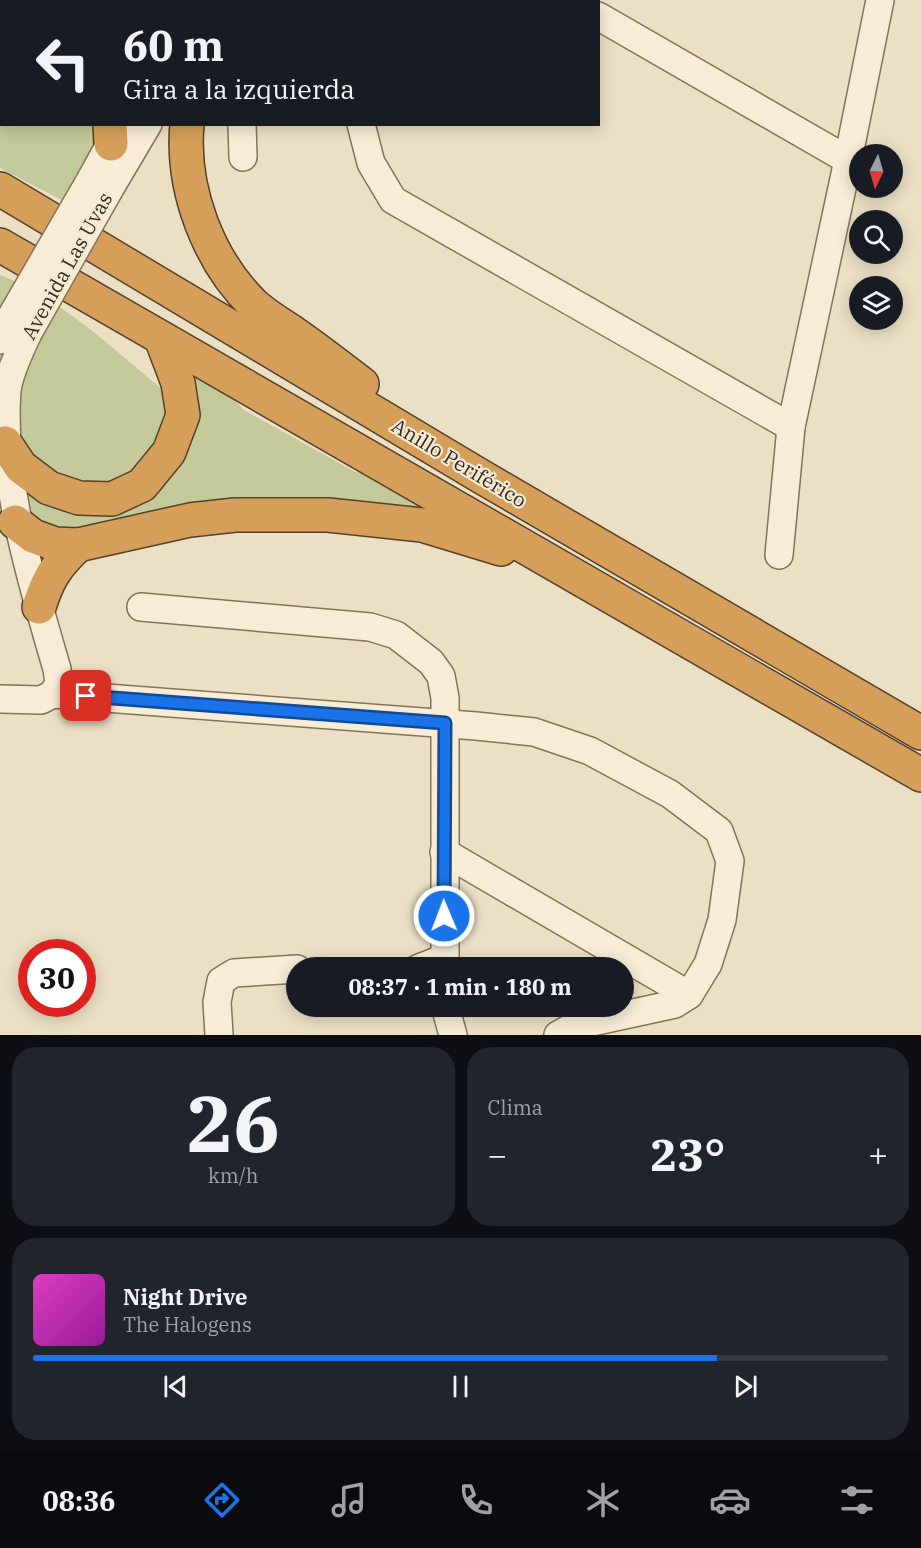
<!DOCTYPE html>
<html lang="es">
<meta charset="utf-8">
<style>
:root{--surface:#171b24;--page:#20242c;--text:#f1f3f6;--muted:#9ea1a6;--line:#363941;--accent:#1a73e8}
body{margin:0;font-family:"IBM Plex Serif",serif;background:var(--page);color:var(--text);height:100vh;display:flex;flex-direction:column;font-size:22px;white-space:nowrap}
*{box-sizing:border-box;margin:0}
p{font-size:20px;color:var(--muted)}
.icon{flex:none;width:33px;height:33px;fill:none;stroke:currentColor;stroke-width:2;stroke-linecap:round;stroke-linejoin:round}
.map{position:relative;height:1035px;overflow:hidden}
.drawer{display:flex;flex-direction:column;gap:12px;padding:12px;background:#0d0f14;flex:1}
.drawer>*{flex:none}
.banner{position:absolute;left:0px;top:0px;width:600px;height:126px;box-shadow:0 3px 15px #0003;background:#171b24;color:var(--text);overflow:hidden}
.needle{width:39px;rotate:185deg}
.controls{position:absolute;left:849px;top:144px;display:grid;gap:12px}
.controls a{display:grid;place-items:center;width:54px;height:54px;border-radius:50%;background:var(--surface);box-shadow:0 3px 15px #0003;font-size:30px}
.speed{position:absolute;left:18px;top:939px;display:flex;gap:12px;font-size:30px;font-weight:700;text-align:center}
.speed>*{display:grid;place-content:center;width:78px;height:78px;border-radius:50%;background:var(--surface);box-shadow:0 3px 15px #0003;line-height:1}
.speed .limit{border:9px solid #d22;background:#fff;color:#111}
.pin{position:absolute;display:grid;place-items:center;width:51px;height:51px;color:#fff;margin:-26px;border-radius:12px;box-shadow:0 3px 9px #0006}
.me{position:absolute;width:66px;margin:-33px;rotate:359deg;stroke-linejoin:round;filter:drop-shadow(0 0 4px #0008)}
.turn{display:flex;align-items:center;gap:21px;height:126px;padding:0 24px;font-size:27px}
.turn .icon{width:78px;height:78px;stroke-width:2.5}
.turn b{display:block;font-size:42px;line-height:51px}
.big{font-size:45px;font-weight:700;line-height:1.1}
.drawer .tile{flex:1;display:flex;flex-direction:column;justify-content:center;gap:9px;min-width:0;padding:0 21px;border-radius:24px;background:var(--page)}
.drawer .dial{align-items:center;gap:0}
.dial b{font-size:78px;line-height:1}
.song{display:flex;align-items:center;gap:18px}
.cover{width:72px;height:72px;border-radius:9px;background:linear-gradient(135deg,hsl(310 70% 55%),hsl(300 70% 35%))}
.played{height:6px;border-radius:3px;background:linear-gradient(90deg,var(--accent) 80%,var(--line) 80%)}
.keys{display:flex;justify-content:space-around;direction:ltr}
.heat{display:flex;justify-content:space-between;align-items:center;font-size:33px;direction:ltr}
.drawer .tiles{flex:1;display:grid;gap:12px;grid-template-columns:1fr 1fr}
.tile:last-child{grid-column:span 2}
.trip{position:absolute;left:286px;top:957px;width:348px;height:60px;border-radius:30px;background:var(--surface);box-shadow:0 3px 15px #0003;font-weight:700;line-height:60px;text-align:center}
.menu{display:flex;height:96px;justify-content:space-around;align-items:center;background:#090b0e;color:var(--muted)}
.menu .icon{width:42px;height:42px}
.menu .selected{color:var(--accent)}
.menu b{font-size:27px;color:var(--text)}
.map>svg:first-child{display:block}
</style>
<div class="map">
<svg width="921" height="1035" viewBox="0 0 921 1035">
<rect width="100%" height="100%" fill="#ebe0c4"/>
<g fill="#c3c998">
<path d="M0,0L150,1L2,2V124L121,125L75,207L0,168Z"/>
<path d="M0,275C60,297 111,348 161,388L178,383L197,359L244,410L355,472L401,476L438,498L422,525L328,515L55,544L0,486Z"/>
</g>
<g fill="none" stroke-linecap="round" stroke-linejoin="round">
<g stroke="#85725b" stroke-width="30">
<g id="minor">
<path d="M571,0L573,2"/>
<path d="M186,2V0"/>
<path d="M220,2L221,0"/>
<path d="M401,2L402,0"/>
<path d="M598,16L848,160"/>
<path d="M242,124L243,157"/>
<path d="M361,124L371,163L393,200L791,427"/>
<path d="M91,179L120,126"/>
<path d="M109,190L148,124"/>
<path d="M28,333C20,351 10,370 7,390C0,480 32,583 57,669L59,683L53,694"/>
<path d="M0,340L8,322"/>
<path d="M779,555L791,427L848,160L880,0"/>
<path d="M141,607L370,627L396,635L431,662L441,676L445,698V968"/>
<path d="M0,699L41,700L53,694L476,726L534,732L590,751L670,794L719,831L730,861L722,920L708,964L689,995L675,1004L574,1026L558,1035"/>
<path d="M444,852L689,995"/>
<path d="M419,968L445,958"/>
<path d="M445,1006L453,1035"/>
<path d="M219,1035L217,1002L221,981L234,973L297,969"/>
</g>
</g>
<g stroke="#53402f" stroke-width="36">
<g id="highway">
<path d="M144,0L150,2"/>
<path d="M0,12H2"/>
<path d="M110,124L111,144"/>
<path d="M187,124C181,189 208,260 254,305C266,316 282,325 295,334C318,350 340,367 362,384"/>
<path d="M0,189L482,477L921,733"/>
<path d="M0,245L921,775"/>
<path d="M5,443L21,467L49,488L79,498L112,499L142,485L169,452L183,415L178,383L161,338"/>
<path d="M15,522L33,536L55,544L78,545L190,520L235,515H328L422,525L501,549"/>
<path d="M39,607C48,578 56,566 78,545"/>
</g>
</g>
<use href="#minor" stroke="#f7edd7" stroke-width="27"/>
<use href="#highway" stroke="#d69f59" stroke-width="33"/>
<g stroke="#85725b" stroke-width="30" stroke-linecap="butt">
<g id="minor-bridge">
<path d="M8,322L91,179"/>
<path d="M28,333L109,190"/>
</g>
</g>
<use href="#minor-bridge" stroke="#f7edd7" stroke-width="27"/>
</g>
<g fill="none" stroke-linecap="round" stroke-linejoin="round">
<g stroke="#114b97" stroke-width="15">
<path id="route" d="M86,696L445,723L444,916"/>
</g>
<use href="#route" stroke="#1a73e8" stroke-width="10"/>
</g>
<g text-anchor="middle" stroke-width="4.5" stroke-linejoin="round" paint-order="stroke">
<g font-size="20" fill="#362a1f" stroke="#f3ead3">
<text transform="translate(67 266) rotate(-61)" y="7">Avenida Las Uvas</text>
<text transform="translate(459 463) rotate(31)" y="7">Anillo Periférico</text>
</g>
</g>
</svg>
<div class="controls">
<a><svg class="needle" viewBox="-14 -14 28 28"><path d="M0-13l5 13h-10z" fill="#e53935"/><path d="M0 13l5-13h-10z" fill="#9ea1a6"/></svg></a>
<a><svg class="icon" aria-label="search" viewBox="0 0 24 24"><circle cx="10" cy="10" r="6"/><path d="M15 15l6 6"/></svg></a>
<a><svg class="icon" aria-label="layers" viewBox="0 0 24 24"><path d="M12 4l9 5-9 5-9-5zM3 14l9 5 9-5"/></svg></a>
</div>
<div class="speed"><div class="limit">30</div></div>
<div class="pin" style="left:86px;top:696px;background:#d93025"><svg class="icon" aria-label="arrive" viewBox="0 0 24 24"><path d="M6 21V4h12l-3 4 3 4H6"/></svg></div>
<svg class="me" style="left:444px;top:916px" viewBox="-20 -20 40 40"><circle r="17" fill="#1a73e8" stroke="#fff" stroke-width="3"/><path d="M0-11L8 9 0 5-8 9z" fill="#fff"/></svg>
<div class="trip">08:37 · 1 min · 180 m</div>
<div class="banner">
<div class="turn"><svg class="icon" aria-label="left" viewBox="0 0 24 24"><path d="M17 20v-9H6M10 6l-5 5 5 5"/></svg><div><b>60 m</b>Gira a la izquierda</div></div>
</div>
</div>
<section class="drawer">
<div class="tiles">
<div class="tile dial"><b>26</b><p>km/h</p></div>
<div class="tile"><p>Clima</p>
<div class="heat"><a>−</a><b class="big">23°</b><a>+</a></div>
</div>
<div class="tile">
<div class="song"><i class="cover"></i><div><b>Night Drive</b><p>The Halogens</p></div></div>
<div class="played"></div>
<div class="keys"><svg class="icon" aria-label="previous" viewBox="0 0 24 24"><path d="M18 5L8 12l10 7zM5 5v14"/></svg><svg class="icon" aria-label="pause" viewBox="0 0 24 24"><path d="M8 5v14M16 5v14"/></svg><svg class="icon" aria-label="next" viewBox="0 0 24 24"><path d="M6 5l10 7-10 7zM19 5v14"/></svg></div>
</div>
</div>
</section>
<nav class="menu">
<b>08:36</b>
<svg class="icon selected" aria-label="directions" viewBox="0 0 24 24"><path d="M12 3l9 9-9 9-9-9zM9 14v-3h6M13 9l2 2-2 2"/></svg>
<svg class="icon" aria-label="music" viewBox="0 0 24 24"><path d="M9 18V5l10-2v13"/><circle cx="6" cy="18" r="3"/><circle cx="16" cy="16" r="3"/></svg>
<svg class="icon" aria-label="phone" viewBox="0 0 24 24"><path d="M5 4h4l2 5-3 2q2 4 5 5l2-3 5 2v4C11 20 4 13 5 4z"/></svg>
<svg class="icon" aria-label="climate" viewBox="0 0 24 24"><path d="M12 3v18M4 7l16 10M4 17L20 7"/></svg>
<svg class="icon" aria-label="car" viewBox="0 0 24 24"><path d="M5 17H2v-5l4-1 3-4h7l3 4 3 1v5h-3M9 17h6M6 11h13"/><circle cx="7" cy="17" r="2"/><circle cx="17" cy="17" r="2"/></svg>
<svg class="icon" aria-label="filters" viewBox="0 0 24 24"><path d="M4 7h16M4 17h16"/><circle cx="9" cy="7" r="2"/><circle cx="15" cy="17" r="2"/></svg>
</nav>
